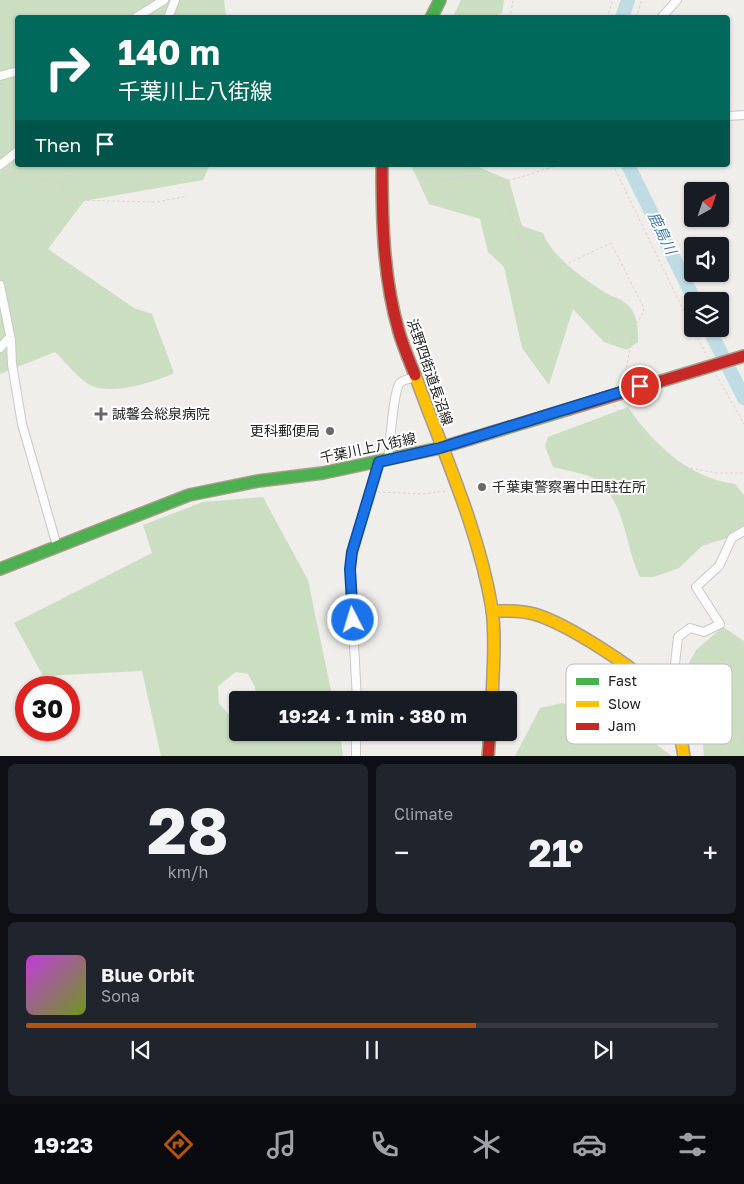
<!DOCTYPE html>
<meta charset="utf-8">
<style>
:root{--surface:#171b24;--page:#20242c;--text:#f1f3f6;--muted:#9ea1a6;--line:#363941;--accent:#b45309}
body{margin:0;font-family:"Golos Text","Noto Sans JP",sans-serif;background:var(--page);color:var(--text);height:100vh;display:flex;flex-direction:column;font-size:19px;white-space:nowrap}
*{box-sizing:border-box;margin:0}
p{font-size:16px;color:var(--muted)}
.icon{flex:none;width:28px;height:28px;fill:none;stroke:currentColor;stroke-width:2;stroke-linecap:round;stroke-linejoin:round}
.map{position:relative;height:756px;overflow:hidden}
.side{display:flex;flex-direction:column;gap:8px;padding:8px;background:#0d0f14;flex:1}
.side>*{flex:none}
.hud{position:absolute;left:15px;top:15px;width:715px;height:152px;border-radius:5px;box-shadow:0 1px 4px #0004;background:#00695c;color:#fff;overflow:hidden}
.needle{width:32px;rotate:40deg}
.fabs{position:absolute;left:684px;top:182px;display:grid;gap:10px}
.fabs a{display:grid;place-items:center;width:45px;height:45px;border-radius:5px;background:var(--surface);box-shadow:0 1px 4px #0004;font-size:25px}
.speed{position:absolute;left:15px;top:676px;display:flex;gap:10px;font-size:25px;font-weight:700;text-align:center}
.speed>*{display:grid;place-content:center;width:65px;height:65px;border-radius:50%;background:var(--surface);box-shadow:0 1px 4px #0004;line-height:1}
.speed .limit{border:8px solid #d22;background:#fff;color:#111}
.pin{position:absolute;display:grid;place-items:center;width:42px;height:42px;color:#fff;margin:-21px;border:2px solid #fff;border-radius:50%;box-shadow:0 1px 5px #0007}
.me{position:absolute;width:55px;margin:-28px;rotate:355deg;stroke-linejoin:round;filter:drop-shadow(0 0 4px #0008)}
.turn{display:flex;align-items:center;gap:18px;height:105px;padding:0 20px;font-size:22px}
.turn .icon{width:65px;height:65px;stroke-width:2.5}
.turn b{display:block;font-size:35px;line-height:42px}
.then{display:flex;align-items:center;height:48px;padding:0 20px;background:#0003;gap:10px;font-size:19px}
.big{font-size:38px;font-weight:700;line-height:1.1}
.side .widget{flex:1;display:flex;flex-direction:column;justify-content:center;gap:8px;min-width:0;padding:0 18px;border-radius:8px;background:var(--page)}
.side .dial{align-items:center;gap:0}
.dial b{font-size:65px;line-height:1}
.song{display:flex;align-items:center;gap:15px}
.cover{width:60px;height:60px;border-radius:8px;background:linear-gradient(135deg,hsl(290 70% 55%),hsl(80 70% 35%))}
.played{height:5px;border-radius:2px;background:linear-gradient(90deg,var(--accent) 65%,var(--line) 65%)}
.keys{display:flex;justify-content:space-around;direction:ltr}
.heat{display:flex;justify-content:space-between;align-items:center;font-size:28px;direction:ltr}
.side .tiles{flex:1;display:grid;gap:8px;grid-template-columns:1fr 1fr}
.widget:last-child{grid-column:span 2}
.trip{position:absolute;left:229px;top:691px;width:288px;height:50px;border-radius:5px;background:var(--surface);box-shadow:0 1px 4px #0004;font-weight:700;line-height:50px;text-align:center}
.dock{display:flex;height:80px;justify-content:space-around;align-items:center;background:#090b0e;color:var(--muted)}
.dock .icon{width:35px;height:35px}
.dock .on{color:var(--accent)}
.dock b{font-size:22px;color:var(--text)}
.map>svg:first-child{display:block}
</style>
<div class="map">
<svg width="744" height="757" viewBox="0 0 744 757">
<rect width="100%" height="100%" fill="#f0eeeb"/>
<g fill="#cbdec1">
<path d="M0,0H224L226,17L18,18V165H210L203,180L84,201L48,249L134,308L152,314L174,373C156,382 112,395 92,386C81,382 64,360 55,352L0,374Z"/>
<path d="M461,0H504L502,13L493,17H453Z"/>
<path d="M411,165H474L509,180L522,226L543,233C551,256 585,280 606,293C613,297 624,300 629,306C638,316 638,330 638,342L627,350L604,342L573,309L549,385L522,348L504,267L488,252L480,219L429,204Z"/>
<path d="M628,407C653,444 689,478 735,484L744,495V533L702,546L679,568L654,577H640C625,547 626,504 598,481C590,474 564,470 553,467L545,446L548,437Z"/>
<path d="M263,497L308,580L333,700H257L255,687L248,674L236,672L218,686L219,703L231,717L237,715L238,732L340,733L343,756H161L142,671L43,676L14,623L152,553L143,525L203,502Z"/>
<path d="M723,627L744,641V756H704L700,707L685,669L697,649Z"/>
<path d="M562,703L640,733L672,756H515L540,708Z"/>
</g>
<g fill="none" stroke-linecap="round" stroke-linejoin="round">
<g stroke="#bfdbe3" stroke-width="14">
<path d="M622,18L628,0"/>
<path d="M628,165L695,301"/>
<path d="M709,329L744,398"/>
</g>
<g stroke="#c9c8c7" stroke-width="10">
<g id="street">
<path d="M135,18L164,0"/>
<path d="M168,18L175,0"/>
<path d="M661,18L677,0"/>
<path d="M0,76L18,71"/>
<path d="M728,116L744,115"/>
<path d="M0,165L18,151"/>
<path d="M0,285L11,340L12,364L22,424L57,546"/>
<path d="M0,348L7,340H11"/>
<path d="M388,460C390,446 393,391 400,383C404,379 410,379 415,377"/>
<path d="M357,700L350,569L352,552L379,461"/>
<path d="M673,712L683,707L675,664L678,637L690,628L704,632L720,624L696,587L719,566L732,538L744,531"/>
<path d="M356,757V732"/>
</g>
</g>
<g stroke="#a79c86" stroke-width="14">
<g id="fast">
<path d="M431,18L440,0"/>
<path d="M0,569L189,495L258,481L323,473L440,448L569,409"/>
</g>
</g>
<g stroke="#a79c86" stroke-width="14">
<g id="slow">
<path d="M415,375C442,450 479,529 492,609C496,639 493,670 492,700"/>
<path d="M492,611C506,611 520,610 534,614C566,623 645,673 665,699C677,717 681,736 684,757"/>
</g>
</g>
<g stroke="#a79c86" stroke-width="14">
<g id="jam">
<path d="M382,165C382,220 383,278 399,332C403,346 409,360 415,375"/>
<path d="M569,409L744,356"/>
<path d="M488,757L490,732"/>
</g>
</g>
<g stroke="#dccecd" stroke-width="1" stroke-dasharray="2.5 2.5" stroke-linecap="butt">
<path d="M510,18L513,0"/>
<path d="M607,18L613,0"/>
<path d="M636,18L642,0"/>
<path d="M74,165L62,184L64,197L68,200L157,202L187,196"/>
<path d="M410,165C423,190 446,178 468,176C481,175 491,181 503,181C516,180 545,169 559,165"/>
<path d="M613,165L692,328"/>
<path d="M2,172L62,184"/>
<path d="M503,181C510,208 519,256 543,273H547L611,243L644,308L643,313L633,329L624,383"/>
<path d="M693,329L708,358"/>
<path d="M716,375L744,424"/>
<path d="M614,405L640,436L652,456L662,463L717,473H744"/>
<path d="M378,492L423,494L446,491"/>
<path d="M726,630L744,648"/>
<path d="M729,714L742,734L744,744"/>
<path d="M729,714L744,689"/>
<path d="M730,714L744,710"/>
</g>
<use href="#street" stroke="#fdfcfc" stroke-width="8"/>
<use href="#fast" stroke="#4caf50" stroke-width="11"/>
<use href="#slow" stroke="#ffc107" stroke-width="11"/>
<use href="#jam" stroke="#c62828" stroke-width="11"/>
</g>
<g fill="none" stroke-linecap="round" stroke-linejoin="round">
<g stroke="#114b97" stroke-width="12">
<path id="route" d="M353,620L350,569L352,552L379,462L440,448L640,386"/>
</g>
<use href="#route" stroke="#1a73e8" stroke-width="9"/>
</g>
<g fill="#6a6968" stroke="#fff" stroke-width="2">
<path d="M98.5 406.5h5v5h5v5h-5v5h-5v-5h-5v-5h5z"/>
<circle cx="330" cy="431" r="5"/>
<circle cx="482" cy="487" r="5"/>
</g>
<g text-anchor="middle" stroke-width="4" stroke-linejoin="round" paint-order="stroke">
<g font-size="14" fill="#222" stroke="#fff">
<text transform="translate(430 372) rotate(71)" y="5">浜野四街道長沼線</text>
<text transform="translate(368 448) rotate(-12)" y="5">千葉川上八街線</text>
</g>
<g font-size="14" fill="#222" stroke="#fff" text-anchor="start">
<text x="112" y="419">誠馨会総泉病院</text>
<text x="320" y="436" text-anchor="end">更科郵便局</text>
<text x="492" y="492">千葉東警察署中田駐在所</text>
</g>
<g font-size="15" font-style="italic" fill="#4a7aab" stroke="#fff">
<text transform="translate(662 233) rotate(64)" y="5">鹿島川</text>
</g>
</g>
<rect x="566" y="664" width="166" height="80" rx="8" fill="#fff" stroke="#bdbdbd" stroke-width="1"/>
<rect x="576" y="678" width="23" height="7" fill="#4caf50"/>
<rect x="576" y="701" width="23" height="6" fill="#ffc107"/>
<rect x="576" y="723" width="23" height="7" fill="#c62828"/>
<g font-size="14" fill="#222">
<text x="608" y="686">Fast</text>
<text x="608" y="709">Slow</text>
<text x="608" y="731">Jam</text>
</g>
</svg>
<div class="fabs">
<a><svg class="needle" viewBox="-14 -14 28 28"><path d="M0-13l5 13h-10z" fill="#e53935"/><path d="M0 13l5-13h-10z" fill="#9ea1a6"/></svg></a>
<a><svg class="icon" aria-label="sound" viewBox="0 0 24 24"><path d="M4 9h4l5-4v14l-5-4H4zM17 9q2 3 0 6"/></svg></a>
<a><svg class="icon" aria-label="layers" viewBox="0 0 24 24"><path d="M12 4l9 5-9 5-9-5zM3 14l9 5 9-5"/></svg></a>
</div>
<div class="speed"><div class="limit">30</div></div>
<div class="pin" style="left:640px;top:386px;background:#d93025"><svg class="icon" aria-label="arrive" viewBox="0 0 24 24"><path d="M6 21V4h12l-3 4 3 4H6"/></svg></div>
<svg class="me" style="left:353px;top:620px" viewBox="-20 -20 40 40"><circle r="17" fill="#1a73e8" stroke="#fff" stroke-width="3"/><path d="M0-11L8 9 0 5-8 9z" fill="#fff"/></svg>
<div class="trip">19:24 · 1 min · 380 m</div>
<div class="hud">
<div class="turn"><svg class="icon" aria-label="right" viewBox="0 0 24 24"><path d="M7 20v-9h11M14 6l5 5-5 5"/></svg><div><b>140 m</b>千葉川上八街線</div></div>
<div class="then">Then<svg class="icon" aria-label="arrive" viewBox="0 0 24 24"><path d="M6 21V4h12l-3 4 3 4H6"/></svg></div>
</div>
</div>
<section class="side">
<div class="tiles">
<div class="widget dial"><b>28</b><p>km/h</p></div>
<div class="widget"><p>Climate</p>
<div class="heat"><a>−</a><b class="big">21°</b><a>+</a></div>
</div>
<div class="widget">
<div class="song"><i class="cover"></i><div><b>Blue Orbit</b><p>Sona</p></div></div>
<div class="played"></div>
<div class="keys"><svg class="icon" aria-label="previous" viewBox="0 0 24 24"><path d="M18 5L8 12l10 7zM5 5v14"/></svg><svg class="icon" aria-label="pause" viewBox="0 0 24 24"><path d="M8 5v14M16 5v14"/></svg><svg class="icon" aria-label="next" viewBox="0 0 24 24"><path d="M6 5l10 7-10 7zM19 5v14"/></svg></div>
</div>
</div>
</section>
<nav class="dock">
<b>19:23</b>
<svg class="icon on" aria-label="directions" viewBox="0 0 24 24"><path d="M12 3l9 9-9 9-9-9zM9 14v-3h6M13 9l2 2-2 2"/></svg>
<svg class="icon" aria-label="music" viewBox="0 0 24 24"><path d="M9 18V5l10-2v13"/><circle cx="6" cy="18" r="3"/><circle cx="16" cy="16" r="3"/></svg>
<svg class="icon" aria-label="phone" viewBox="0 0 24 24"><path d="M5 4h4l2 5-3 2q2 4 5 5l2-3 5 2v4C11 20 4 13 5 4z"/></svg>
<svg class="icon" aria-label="climate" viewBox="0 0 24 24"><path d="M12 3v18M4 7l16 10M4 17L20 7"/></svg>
<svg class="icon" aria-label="car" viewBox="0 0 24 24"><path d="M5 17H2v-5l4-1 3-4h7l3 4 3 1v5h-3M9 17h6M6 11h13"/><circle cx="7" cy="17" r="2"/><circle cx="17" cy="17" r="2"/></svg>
<svg class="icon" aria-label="filters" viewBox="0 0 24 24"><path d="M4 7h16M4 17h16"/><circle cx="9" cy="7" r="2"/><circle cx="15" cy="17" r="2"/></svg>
</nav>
